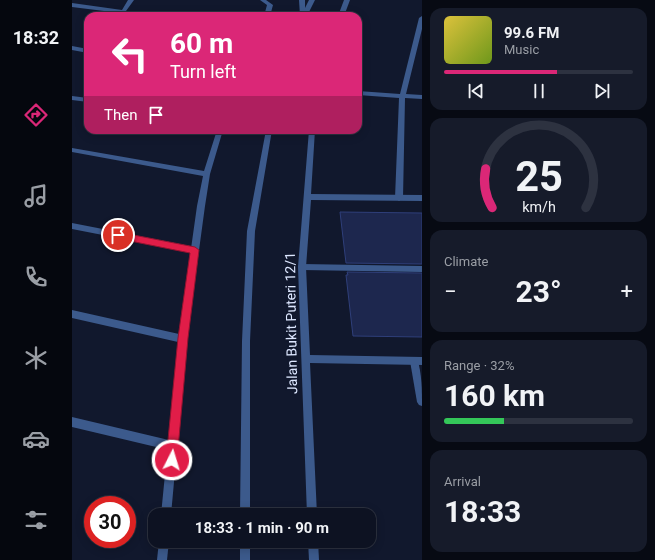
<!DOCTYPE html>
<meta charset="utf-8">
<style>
:root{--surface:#0d1222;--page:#161b2a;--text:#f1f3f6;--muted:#9a9ea5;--line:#2d3240;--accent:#db2777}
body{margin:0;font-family:Roboto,sans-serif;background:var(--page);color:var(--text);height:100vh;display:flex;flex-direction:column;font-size:15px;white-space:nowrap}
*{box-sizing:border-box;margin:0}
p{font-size:13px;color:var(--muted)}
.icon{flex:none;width:22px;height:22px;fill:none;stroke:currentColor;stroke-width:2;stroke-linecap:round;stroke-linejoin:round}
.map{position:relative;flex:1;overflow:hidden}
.drawer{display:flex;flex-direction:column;gap:8px;padding:8px;background:#070a13;width:233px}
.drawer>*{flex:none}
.banner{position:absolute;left:12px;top:12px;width:278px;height:122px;border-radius:12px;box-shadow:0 2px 10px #0003,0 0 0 1px var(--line);background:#db2777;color:#fff;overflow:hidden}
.speed{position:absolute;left:12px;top:496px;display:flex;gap:8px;font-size:20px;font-weight:700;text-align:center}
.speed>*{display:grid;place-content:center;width:52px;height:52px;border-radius:50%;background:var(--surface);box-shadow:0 2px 10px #0003,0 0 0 1px var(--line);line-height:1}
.speed .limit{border:6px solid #d22;background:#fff;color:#111}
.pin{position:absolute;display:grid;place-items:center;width:34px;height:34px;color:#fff;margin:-17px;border:2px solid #fff;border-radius:50%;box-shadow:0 1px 4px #0007}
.me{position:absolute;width:44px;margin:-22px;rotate:5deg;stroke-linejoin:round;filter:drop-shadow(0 0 3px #0008)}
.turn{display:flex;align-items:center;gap:14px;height:84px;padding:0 20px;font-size:18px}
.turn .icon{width:52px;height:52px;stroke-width:2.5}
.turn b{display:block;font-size:28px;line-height:34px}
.then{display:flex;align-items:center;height:38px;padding:0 20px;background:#0003;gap:8px;font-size:15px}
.big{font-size:30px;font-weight:700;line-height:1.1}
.drawer .widget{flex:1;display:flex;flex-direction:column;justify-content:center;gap:6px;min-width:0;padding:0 14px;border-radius:12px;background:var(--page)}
.drawer .dial{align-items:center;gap:0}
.dial svg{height:104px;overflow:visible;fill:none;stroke:var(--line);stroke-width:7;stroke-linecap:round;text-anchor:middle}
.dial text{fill:var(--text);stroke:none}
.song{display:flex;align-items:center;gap:12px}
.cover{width:48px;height:48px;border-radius:6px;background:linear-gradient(135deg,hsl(50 70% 55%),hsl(80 70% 35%))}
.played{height:4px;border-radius:2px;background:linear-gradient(90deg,var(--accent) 60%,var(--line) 60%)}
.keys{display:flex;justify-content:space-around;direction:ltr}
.heat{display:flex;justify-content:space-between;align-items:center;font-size:22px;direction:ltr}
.charge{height:6px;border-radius:3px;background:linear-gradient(90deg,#34c759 32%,var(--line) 0)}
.trip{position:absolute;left:76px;top:508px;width:228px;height:40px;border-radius:12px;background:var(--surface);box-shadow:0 2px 10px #0003,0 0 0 1px var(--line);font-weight:700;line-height:40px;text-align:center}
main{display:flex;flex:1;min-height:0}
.tabs{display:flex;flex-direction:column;width:72px;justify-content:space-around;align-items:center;background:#05070e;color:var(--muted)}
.tabs .icon{width:28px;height:28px}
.tabs .current{color:var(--accent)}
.tabs b{font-size:18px;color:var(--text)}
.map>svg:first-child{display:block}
</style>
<main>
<nav class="tabs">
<b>18:32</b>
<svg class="icon current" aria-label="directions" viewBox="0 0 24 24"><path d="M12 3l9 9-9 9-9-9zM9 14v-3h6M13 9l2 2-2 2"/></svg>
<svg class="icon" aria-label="music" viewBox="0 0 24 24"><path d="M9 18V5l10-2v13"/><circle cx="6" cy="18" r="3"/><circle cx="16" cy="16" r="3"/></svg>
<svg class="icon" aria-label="phone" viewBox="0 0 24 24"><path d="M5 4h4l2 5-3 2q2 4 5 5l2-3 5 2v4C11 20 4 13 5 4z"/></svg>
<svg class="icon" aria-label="climate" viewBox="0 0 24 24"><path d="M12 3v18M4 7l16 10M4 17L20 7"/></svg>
<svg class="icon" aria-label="car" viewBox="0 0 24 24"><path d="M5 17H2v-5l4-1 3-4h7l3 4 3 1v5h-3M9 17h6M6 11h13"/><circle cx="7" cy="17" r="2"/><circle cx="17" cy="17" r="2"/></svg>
<svg class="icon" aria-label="filters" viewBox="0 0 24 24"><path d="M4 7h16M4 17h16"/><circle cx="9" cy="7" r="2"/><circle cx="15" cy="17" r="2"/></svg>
</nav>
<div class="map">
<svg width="350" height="560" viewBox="0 0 350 560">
<rect width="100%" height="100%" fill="#11182d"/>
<g fill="#1d274e" stroke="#2f3f7a">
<path d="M268,212L350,213V264L274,263Z"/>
<path d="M275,272L350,273V337L281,336L274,275H276Z"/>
</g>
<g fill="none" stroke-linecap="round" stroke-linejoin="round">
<g fill="#3c5a8c" fill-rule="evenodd">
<path d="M56,0H62L54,11L82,14L85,16H70L53,14L51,16H47L48,13L0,7V3L50,10Z"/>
<path d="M350,16V29L334,94L350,95V99L333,98L331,198L327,201L323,198L327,98L286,95V91L328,94L347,18Z"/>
<path d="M0,96L16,98V102L0,100Z"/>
<path d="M0,223L123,247L126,248L127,250L126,252L123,253L0,229Z"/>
<path d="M230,264L350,266V272L230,270L227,269L226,267L227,265Z"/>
<path d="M342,357L345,358C350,373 350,391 350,406L347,405L345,402L338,361L339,358Z"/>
<path d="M0,417L101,441L104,443L106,446L104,449L101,451L0,427Z"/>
</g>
<g fill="#3c5a8c" fill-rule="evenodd">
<path d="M188,0H194L201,5L198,16H192L195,5Z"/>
<path d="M227,0H233V8L237,0H243L235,16H228Z"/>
<path d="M272,0H278L272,16H266Z"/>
<path d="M0,46L16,49V53L0,50Z"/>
<path d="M145,130H151L138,174L133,206L115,339L99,515H89L106,342L0,318V310L107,334L125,206L131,176L0,152V148L132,171Z"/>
<path d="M194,130H200L183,231L178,341V515H168L170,341L175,231Z"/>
<path d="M237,130H243L239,194L350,195V201L239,200L234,267L238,355L350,357V365L238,363L245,515H235L226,267Z"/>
<path d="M87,541H97L95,560H85Z"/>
<rect x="168" y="541" width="10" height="19"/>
<path d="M236,541H246L247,560H237Z"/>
</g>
</g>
<path fill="#e11d48" stroke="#92132f" d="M46,232L123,247L127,250L116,338L105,460L104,464L100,465L96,464L94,460L106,338L118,253L43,238V233Z"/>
<g text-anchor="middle" stroke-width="4" stroke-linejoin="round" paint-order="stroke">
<g font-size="14" fill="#dde7ff" stroke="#11182d">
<text transform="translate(219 323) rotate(-91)" y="5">Jalan Bukit Puteri 12/1</text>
</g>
</g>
</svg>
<div class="speed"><div class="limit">30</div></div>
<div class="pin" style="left:46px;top:235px;background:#d93025"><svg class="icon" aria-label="arrive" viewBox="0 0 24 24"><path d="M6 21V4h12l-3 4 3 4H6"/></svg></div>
<svg class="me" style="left:100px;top:460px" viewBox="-20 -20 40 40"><circle r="17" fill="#e11d48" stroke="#fff" stroke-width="3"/><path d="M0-11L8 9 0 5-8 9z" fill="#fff"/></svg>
<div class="trip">18:33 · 1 min · 90 m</div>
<div class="banner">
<div class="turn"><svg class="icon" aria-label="left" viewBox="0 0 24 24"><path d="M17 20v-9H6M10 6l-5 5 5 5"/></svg><div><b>60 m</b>Turn left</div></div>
<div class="then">Then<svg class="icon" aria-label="arrive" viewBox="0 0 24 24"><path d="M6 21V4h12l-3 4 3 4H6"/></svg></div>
</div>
</div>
<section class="drawer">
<div class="widget">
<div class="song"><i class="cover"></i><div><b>99.6 FM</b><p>Music</p></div></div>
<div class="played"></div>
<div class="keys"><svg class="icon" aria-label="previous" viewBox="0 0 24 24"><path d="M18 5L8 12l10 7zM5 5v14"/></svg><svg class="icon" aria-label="pause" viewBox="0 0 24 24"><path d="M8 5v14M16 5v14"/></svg><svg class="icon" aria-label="next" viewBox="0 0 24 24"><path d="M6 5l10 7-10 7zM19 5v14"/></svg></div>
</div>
<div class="widget dial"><svg viewBox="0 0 100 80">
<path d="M14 69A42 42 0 1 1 86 69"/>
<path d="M14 69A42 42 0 0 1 9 39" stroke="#db2777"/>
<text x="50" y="56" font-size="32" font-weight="700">25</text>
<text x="50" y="72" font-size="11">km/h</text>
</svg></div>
<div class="widget"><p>Climate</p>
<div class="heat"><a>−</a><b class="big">23°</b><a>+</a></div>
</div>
<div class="widget"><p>Range · 32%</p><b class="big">160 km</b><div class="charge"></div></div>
<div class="widget"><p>Arrival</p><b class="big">18:33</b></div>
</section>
</main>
